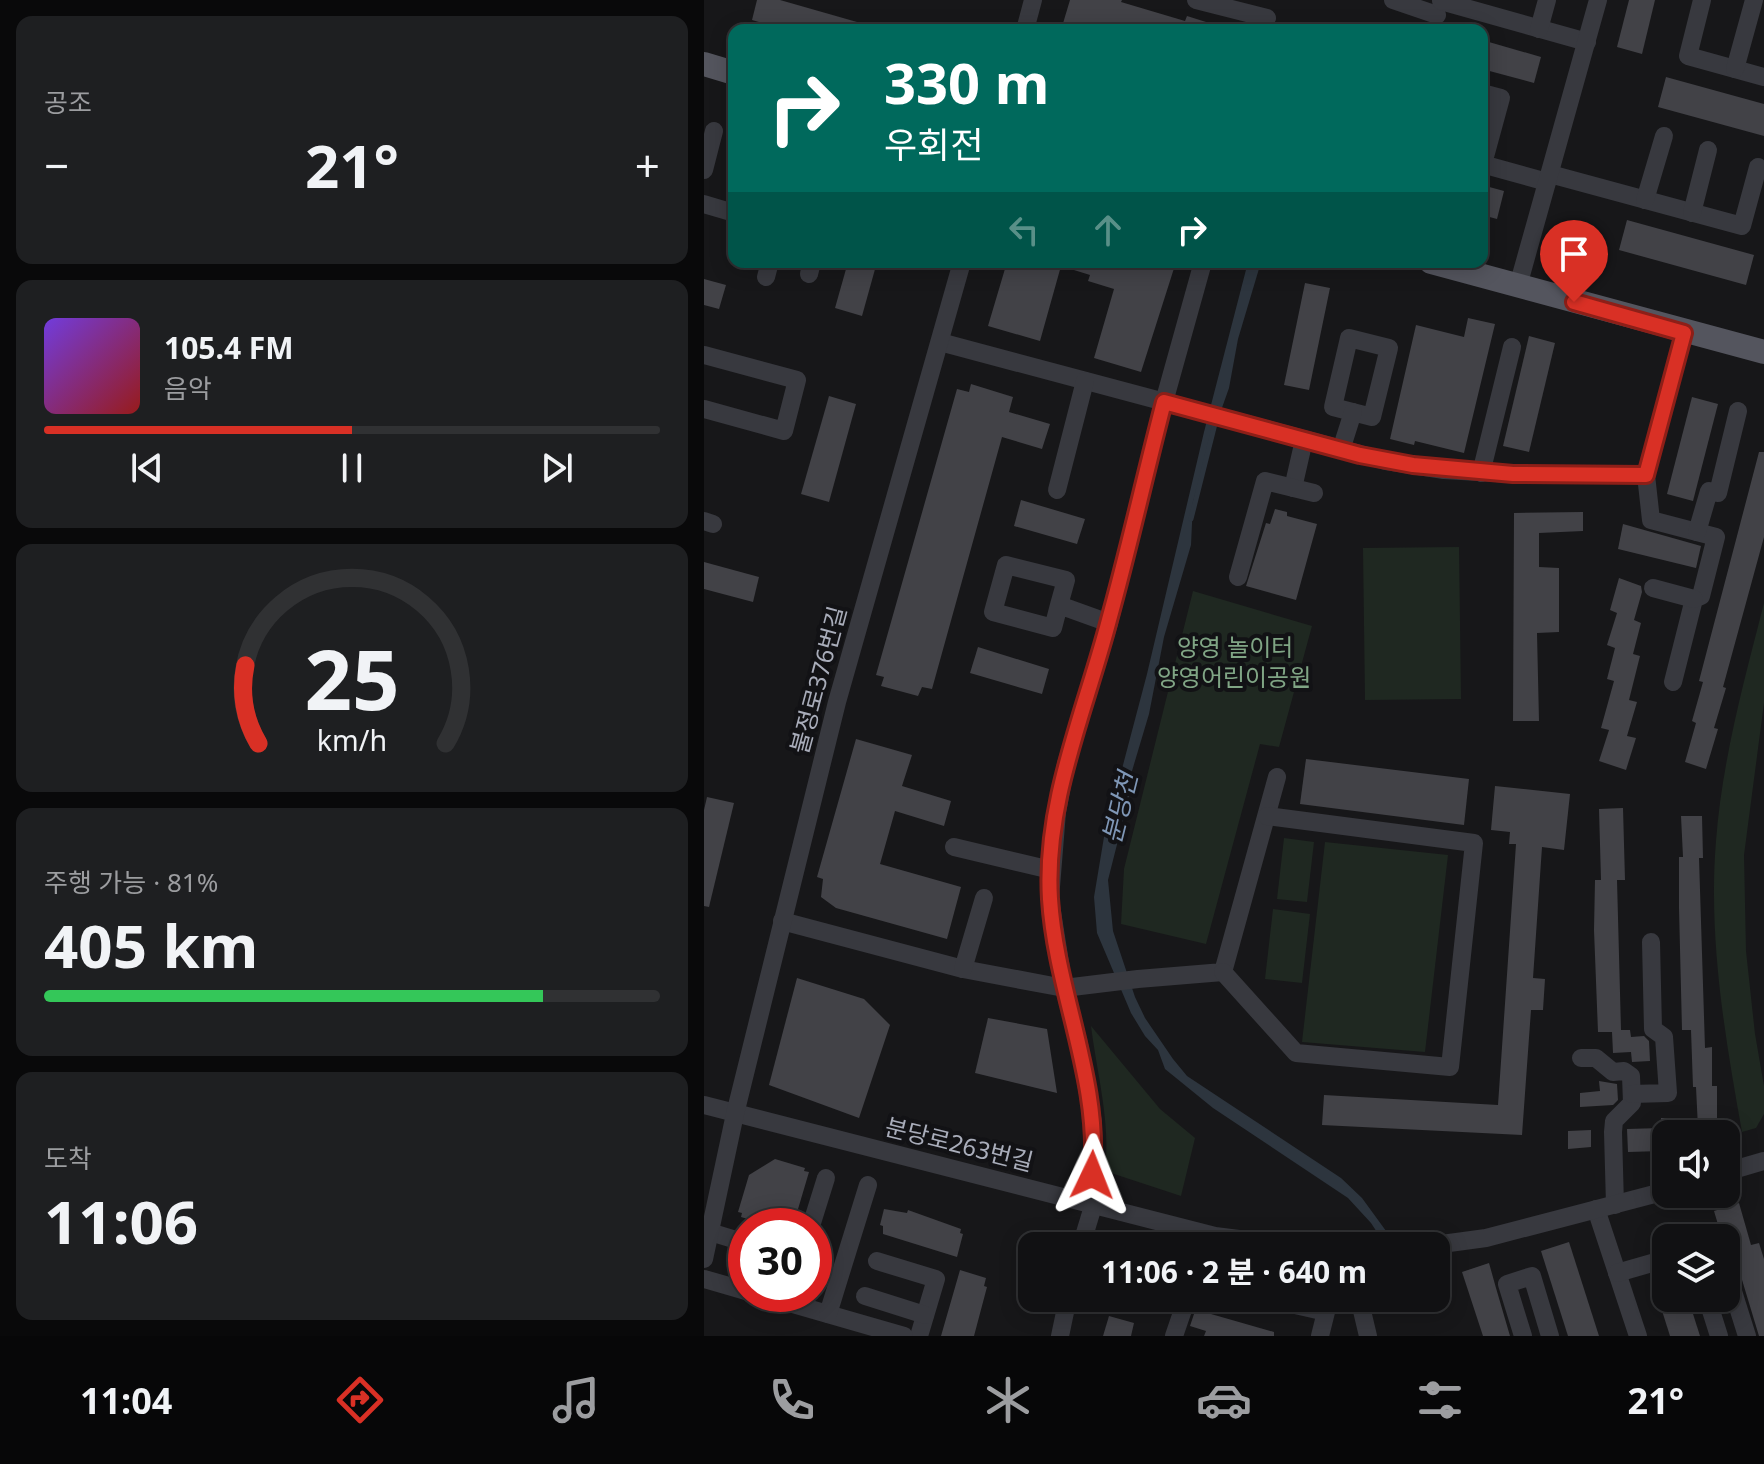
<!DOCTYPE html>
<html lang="ko">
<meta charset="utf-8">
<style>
:root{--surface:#111113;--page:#1e1f21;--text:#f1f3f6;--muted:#9c9da0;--line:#303133;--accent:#d93025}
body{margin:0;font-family:"Noto Sans","Noto Sans KR",sans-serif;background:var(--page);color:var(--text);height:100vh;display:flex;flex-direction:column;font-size:30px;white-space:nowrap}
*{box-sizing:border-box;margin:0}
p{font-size:26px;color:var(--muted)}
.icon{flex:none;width:44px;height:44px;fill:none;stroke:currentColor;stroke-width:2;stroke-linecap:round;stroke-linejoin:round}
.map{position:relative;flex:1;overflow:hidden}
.drawer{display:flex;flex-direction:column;gap:16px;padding:16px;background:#09090a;width:704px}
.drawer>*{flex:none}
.guide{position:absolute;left:24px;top:24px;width:760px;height:244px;border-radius:16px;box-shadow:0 4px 20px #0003,0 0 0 2px var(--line);background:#00695c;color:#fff;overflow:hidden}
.fabs{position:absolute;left:948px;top:1120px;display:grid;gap:16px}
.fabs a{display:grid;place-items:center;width:88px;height:88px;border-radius:16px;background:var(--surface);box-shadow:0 4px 20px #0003,0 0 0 2px var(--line);font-size:40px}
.speed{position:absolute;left:24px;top:1208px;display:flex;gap:16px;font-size:40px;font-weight:700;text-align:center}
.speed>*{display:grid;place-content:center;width:104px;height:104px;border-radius:50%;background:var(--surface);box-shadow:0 4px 20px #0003,0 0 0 2px var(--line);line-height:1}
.speed .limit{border:12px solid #d22;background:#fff;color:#111}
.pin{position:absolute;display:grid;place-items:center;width:68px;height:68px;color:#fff;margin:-82px -34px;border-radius:50% 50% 50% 0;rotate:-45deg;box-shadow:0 0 8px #0007}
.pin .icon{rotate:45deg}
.me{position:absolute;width:88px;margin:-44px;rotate:2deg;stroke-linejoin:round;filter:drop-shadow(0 0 6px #0008)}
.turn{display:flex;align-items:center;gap:28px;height:168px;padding:0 24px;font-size:36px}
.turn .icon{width:104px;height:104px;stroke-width:2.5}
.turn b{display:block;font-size:56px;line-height:68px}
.lanes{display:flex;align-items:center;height:76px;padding:0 24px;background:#0003;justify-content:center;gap:40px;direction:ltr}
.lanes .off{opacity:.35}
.big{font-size:60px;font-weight:700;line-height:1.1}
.drawer .widget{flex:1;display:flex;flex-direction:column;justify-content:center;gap:12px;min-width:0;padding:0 28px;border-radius:16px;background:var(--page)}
.drawer .dial{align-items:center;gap:0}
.dial svg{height:208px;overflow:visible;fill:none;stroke:var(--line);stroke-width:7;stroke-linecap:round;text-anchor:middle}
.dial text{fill:var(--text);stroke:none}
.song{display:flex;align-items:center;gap:24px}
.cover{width:96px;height:96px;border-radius:12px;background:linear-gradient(135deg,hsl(260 70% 55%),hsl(0 70% 35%))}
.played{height:8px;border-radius:4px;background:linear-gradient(90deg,var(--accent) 50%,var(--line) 50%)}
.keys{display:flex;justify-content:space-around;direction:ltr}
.heat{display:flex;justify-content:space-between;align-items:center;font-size:44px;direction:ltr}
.charge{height:12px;border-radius:6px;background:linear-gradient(90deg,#34c759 81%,var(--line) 0)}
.trip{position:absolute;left:314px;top:1232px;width:432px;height:80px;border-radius:16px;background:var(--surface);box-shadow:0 4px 20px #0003,0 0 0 2px var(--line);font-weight:700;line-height:80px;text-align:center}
.tab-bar{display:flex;height:128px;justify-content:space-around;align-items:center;background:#070708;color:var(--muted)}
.tab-bar .icon{width:56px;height:56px}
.tab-bar .current{color:var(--accent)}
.tab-bar b{font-size:36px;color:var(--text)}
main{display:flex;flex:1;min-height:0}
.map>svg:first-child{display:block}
</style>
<main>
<section class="drawer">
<div class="widget"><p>공조</p>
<div class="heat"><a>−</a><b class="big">21°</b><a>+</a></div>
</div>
<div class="widget">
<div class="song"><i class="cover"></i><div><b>105.4 FM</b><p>음악</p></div></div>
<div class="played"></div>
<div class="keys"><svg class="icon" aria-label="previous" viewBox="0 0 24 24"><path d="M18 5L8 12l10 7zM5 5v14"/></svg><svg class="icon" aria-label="pause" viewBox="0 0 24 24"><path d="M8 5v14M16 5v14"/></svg><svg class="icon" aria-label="next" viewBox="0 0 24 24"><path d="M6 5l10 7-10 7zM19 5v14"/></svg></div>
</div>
<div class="widget dial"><svg viewBox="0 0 100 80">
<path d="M14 69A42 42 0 1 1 86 69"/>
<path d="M14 69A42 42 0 0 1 9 39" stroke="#d93025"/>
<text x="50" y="56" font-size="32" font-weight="700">25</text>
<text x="50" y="72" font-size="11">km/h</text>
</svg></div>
<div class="widget"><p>주행 가능 · 81%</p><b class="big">405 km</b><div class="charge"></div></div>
<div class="widget"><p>도착</p><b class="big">11:06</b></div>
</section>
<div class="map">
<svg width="1060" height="1336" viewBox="0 0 1060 1336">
<rect width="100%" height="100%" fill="#171719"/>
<g fill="#1f2821">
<path d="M755,547L757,699L661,700L659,548Z"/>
<path d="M489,591L608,626L575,747L556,744L502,944L417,924L420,869Z"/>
<path d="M1060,603V703L1040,855L1042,951L1051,1034L1060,1086V1114L1052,1128L1038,1132C1021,1037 1004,938 1012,841C1018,761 1040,681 1060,603Z"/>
<path d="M580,838L610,842L603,902L573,899Z"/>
<path d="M621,842L744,855L721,1052L598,1042Z"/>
<path d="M569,909L606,914L598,983L561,979Z"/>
<path d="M387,1026L456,1109L491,1138L477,1196L401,1171C407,1123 393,1074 387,1026Z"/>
</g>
<path fill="#2d353e" d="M544,262H557L534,339L525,388L508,436L489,502L487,545L460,637L445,714L428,771L425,797L404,880L409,931L431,997L441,1018L469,1059L483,1076L637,1178L658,1198L693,1246H682L667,1223L644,1198L509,1108L461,1069L454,1050L441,1036L427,1013L393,933L390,897L400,837L443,674L500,432Z"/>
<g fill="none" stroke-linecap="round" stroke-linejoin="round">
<path stroke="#2d353e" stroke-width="5" d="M487,519L511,424"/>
</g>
<g fill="#424247">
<path d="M53,0H76L167,26L166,30H83L48,20Z"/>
<path d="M366,0H418L417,2L481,21L483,16L518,27L517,30H357Z"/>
<path d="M925,0H951L938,54L913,47Z"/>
<path d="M778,40L837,57L830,83L778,69Z"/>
<path d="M962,77L1060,104V136L954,107Z"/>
<path d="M778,185L800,191L793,219L778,215Z"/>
<path d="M923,220L1050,255L1042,285L915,250Z"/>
<path d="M144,262H173L158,316L131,308Z"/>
<path d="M303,262H472L437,372L390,358L410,289L384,281L386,275L357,266L336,341L284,326Z"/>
<path d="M0,279L22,285L15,309L0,305Z"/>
<path d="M601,283L626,288L605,390L580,385Z"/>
<path d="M764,318L791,324L760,453L711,441L710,445L686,439L712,325L760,337Z"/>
<path d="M825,336L851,343L825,452L799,446Z"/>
<path d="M267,384L309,397L305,412L346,424L338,449L298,437L228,689L218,687L214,696L177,686L180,677L172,675L253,389L265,392Z"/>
<path d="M125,396L152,404L125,502L97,494Z"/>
<path d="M988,397L1014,404L989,501L963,494Z"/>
<path d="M1055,452H1060V537L1019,687L1022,688L1010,728L1014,729L1002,769L981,762L992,723L988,721L999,682L995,681Z"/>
<path d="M317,500L381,519L373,544L310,526Z"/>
<path d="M571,509L583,512V516L613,524L592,600L542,586L562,523L566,524Z"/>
<path d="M879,512V531L835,533V567L855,568V632L833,633L835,721H809L810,513Z"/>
<path d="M919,524L997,546L992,568L914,549Z"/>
<path d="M0,562L55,577L49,602L0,589Z"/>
<path d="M915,578L937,586L938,592L930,620L937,623L929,654L936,656L925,700L933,702L923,736L932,738L922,770L895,761L905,730L897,728L910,681L903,679L911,648L903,645L913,613L906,610Z"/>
<path d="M274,647L345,669L338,694L266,673Z"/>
<path d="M152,739L208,755L198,786L247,801L240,826L191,811L176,864L257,887L243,939L132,908L117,897L119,879L113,877Z"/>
<path d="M602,759L765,779L760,825L596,804Z"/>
<path d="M791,786L866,794L860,850L838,847L829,978L841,979L839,1010H827L818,1135L618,1125L620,1095L794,1105L812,844H805L806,832L787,830Z"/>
<path d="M3,797L30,803L5,907L0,906V810Z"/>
<path d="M919,808L921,880H913L917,1030H926L927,1037L940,1036L945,1041L946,1061L928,1062L927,1052L909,1053L908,1032H894L890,930L891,880H897L895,809Z"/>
<path d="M977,816H998L999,858H995L1001,1048L1008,1047V1086H1013V1128H994L992,1087H989L987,1030H978L975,908V857H979Z"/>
<path d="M93,978L160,999L186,1025L155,1118L65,1085Z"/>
<path d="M284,1018L343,1029L353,1093L271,1073Z"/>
<path d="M895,1081L913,1084L914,1100L909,1105L876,1107V1093L896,1091Z"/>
<path d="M957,1118H993L992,1134H962V1143H958V1151L924,1152L923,1129L957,1128Z"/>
<path d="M887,1130V1147L864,1149V1131Z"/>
<path d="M71,1159L101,1168L100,1171L105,1172L89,1226H67L37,1217L38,1213L34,1212L45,1175Z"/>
<path d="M1035,1203L1047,1245L1055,1243L1060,1259V1336H1055L1029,1250L1022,1253V1238H1018L1010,1211Z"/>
<path d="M180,1209L203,1213L204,1210L257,1229L256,1233L259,1234L253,1257L179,1234V1226L176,1225Z"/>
<path d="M865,1242L895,1336H864L837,1251Z"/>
<path d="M785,1263L792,1288L806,1336H779L758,1272Z"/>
<path d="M256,1270L282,1278L280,1286L283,1287L270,1336H237Z"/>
<path d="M954,1298H984L996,1336H966Z"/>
<path d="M494,1302L509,1307L507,1314L570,1332V1336H500L502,1331L486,1326Z"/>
<path d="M405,1316L430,1323L427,1336H399Z"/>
</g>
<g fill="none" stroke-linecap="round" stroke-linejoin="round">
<g stroke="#38393f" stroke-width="18">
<path d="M492,0L563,18"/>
<path d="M689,0L733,15"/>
<path d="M998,0L984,56L1060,77"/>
<path d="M737,1L883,42"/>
<path d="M835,29L843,0"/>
<path d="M321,30L329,0"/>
<path d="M1031,69L1050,0"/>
<path d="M778,93L797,98L779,164"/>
<path d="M778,164L843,182"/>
<path d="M0,170L10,131"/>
<path d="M846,174L1038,226L1054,167"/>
<path d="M941,200L960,136"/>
<path d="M0,204L30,213"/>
<path d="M988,213L1004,150"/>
<path d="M105,274L108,262"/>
<path d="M62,277L66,262"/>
<path d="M814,286L894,0"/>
<path d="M645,338L685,348L668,417L629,407Z"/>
<path d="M236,342L682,461L740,470L809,474L942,475L980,333"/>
<path d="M0,355L93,380L80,431L0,409"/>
<path d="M637,450L649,412"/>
<path d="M777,473L808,347"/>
<path d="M942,475L947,520L1012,537L997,596L990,599L969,682"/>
<path d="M589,488L600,440"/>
<path d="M353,490L381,381"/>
<path d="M0,521L9,524"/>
<path d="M993,532L1005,491L1014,493L1034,411"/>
<path d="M534,577L561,481L610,493"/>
<path d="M949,588L990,599"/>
<path d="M355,605L349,628L289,612L302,565L362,580L355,605L405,623"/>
<path d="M250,847L347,870"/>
<path d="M78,921L259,969L360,988L434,979L519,972L573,777"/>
<path d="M259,969L280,898"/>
<path d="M519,972L592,1053L746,1067L770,843L563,816"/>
<path d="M877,1058H892L909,1072L920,1071L927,1076L928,1103L910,1121L909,1132L911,1205"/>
<path d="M928,1094L964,1093L960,1037L949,1029L947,942"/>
<path d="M0,1105L511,1236L592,1246"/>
<path d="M1022,1172L1060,1161"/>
<path d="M892,1209L934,1336"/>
<path d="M107,1226L122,1178"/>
<path d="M6,1232L42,1243"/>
<path d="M377,1246L390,1203L389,1122L375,1044L360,988L346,899L353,812L362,764L405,623L460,402L499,262"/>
<path d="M723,1246L782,1238L962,1191"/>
<path d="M0,1259L31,1114L133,702L258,262"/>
<path d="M173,1261L232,1279L215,1336"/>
<path d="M1022,1269L1043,1336"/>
<path d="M913,1273L962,1259"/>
<path d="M0,1279L42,1291"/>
<path d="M54,1294L200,1336"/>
<path d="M161,1296L221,1315"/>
<path d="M561,1298L622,1312L616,1336"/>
<path d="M655,1298L664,1336"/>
<path d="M1003,1298L1015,1336"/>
<path d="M124,1314L164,1185"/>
<path d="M356,1336L364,1298"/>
<path d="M470,1336L483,1298"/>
<path d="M819,1336L803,1284L828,1276L846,1336"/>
</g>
<g stroke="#54555e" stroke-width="24">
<path d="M0,64L30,73"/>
<path d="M727,262L1060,352"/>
</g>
</g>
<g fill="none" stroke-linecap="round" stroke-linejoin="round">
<g stroke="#8d1f18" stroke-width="20">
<path id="route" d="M388,1175C397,1080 352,993 346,899C340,803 381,712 405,620C425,548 441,475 460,402L656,455L709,465L809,474L942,475L980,333L870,302"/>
</g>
<use href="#route" stroke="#d93025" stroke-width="14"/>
</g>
<g text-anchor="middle" stroke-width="8" stroke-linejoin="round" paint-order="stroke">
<g font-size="24" fill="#80a585" stroke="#121215">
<text x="531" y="656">양영 놀이터</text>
<text x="530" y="686">양영어린이공원</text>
</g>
<g font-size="24" fill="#a9adba" stroke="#121215">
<text transform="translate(115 680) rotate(-75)" y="8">불정로376번길</text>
<text transform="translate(255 1145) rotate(14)" y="8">분당로263번길</text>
</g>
<g font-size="26" font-style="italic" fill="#7f97b6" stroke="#121215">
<text transform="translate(416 808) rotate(-76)" y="9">분당천</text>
</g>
</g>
</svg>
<div class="fabs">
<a><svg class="icon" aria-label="sound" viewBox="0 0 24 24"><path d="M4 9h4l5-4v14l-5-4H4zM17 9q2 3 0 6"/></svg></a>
<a><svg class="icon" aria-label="layers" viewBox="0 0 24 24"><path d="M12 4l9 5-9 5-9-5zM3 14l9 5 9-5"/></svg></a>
</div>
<div class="speed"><div class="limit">30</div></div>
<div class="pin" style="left:870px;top:302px;background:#d93025"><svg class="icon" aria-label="arrive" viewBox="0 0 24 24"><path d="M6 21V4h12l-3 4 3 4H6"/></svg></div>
<svg class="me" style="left:388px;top:1175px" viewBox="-20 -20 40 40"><path d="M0-17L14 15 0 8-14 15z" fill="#d93025" stroke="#fff" stroke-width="4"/></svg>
<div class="trip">11:06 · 2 분 · 640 m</div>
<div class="guide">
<div class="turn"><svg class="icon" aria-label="right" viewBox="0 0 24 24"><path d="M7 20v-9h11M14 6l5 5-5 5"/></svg><div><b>330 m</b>우회전</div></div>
<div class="lanes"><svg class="icon off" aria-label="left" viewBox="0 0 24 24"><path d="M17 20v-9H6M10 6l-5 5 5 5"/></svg><svg class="icon off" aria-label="ahead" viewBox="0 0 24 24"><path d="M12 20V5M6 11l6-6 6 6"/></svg><svg class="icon" aria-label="right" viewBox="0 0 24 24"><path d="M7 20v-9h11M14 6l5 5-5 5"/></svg></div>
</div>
</div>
</main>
<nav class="tab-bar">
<b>11:04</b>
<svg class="icon current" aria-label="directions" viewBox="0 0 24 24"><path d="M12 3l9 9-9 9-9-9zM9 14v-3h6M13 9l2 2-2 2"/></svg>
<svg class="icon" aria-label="music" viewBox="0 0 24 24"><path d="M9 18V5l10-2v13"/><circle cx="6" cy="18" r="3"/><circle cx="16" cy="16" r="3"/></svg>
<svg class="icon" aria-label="phone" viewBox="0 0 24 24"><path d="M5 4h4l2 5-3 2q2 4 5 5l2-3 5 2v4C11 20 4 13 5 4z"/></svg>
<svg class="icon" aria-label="climate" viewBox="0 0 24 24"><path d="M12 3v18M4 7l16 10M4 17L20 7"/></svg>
<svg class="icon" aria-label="car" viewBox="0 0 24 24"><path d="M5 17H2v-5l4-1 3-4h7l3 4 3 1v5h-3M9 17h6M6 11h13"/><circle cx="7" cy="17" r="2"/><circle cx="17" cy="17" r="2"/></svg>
<svg class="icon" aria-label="filters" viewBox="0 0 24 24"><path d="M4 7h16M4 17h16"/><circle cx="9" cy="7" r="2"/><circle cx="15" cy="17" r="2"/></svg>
<b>21°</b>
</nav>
